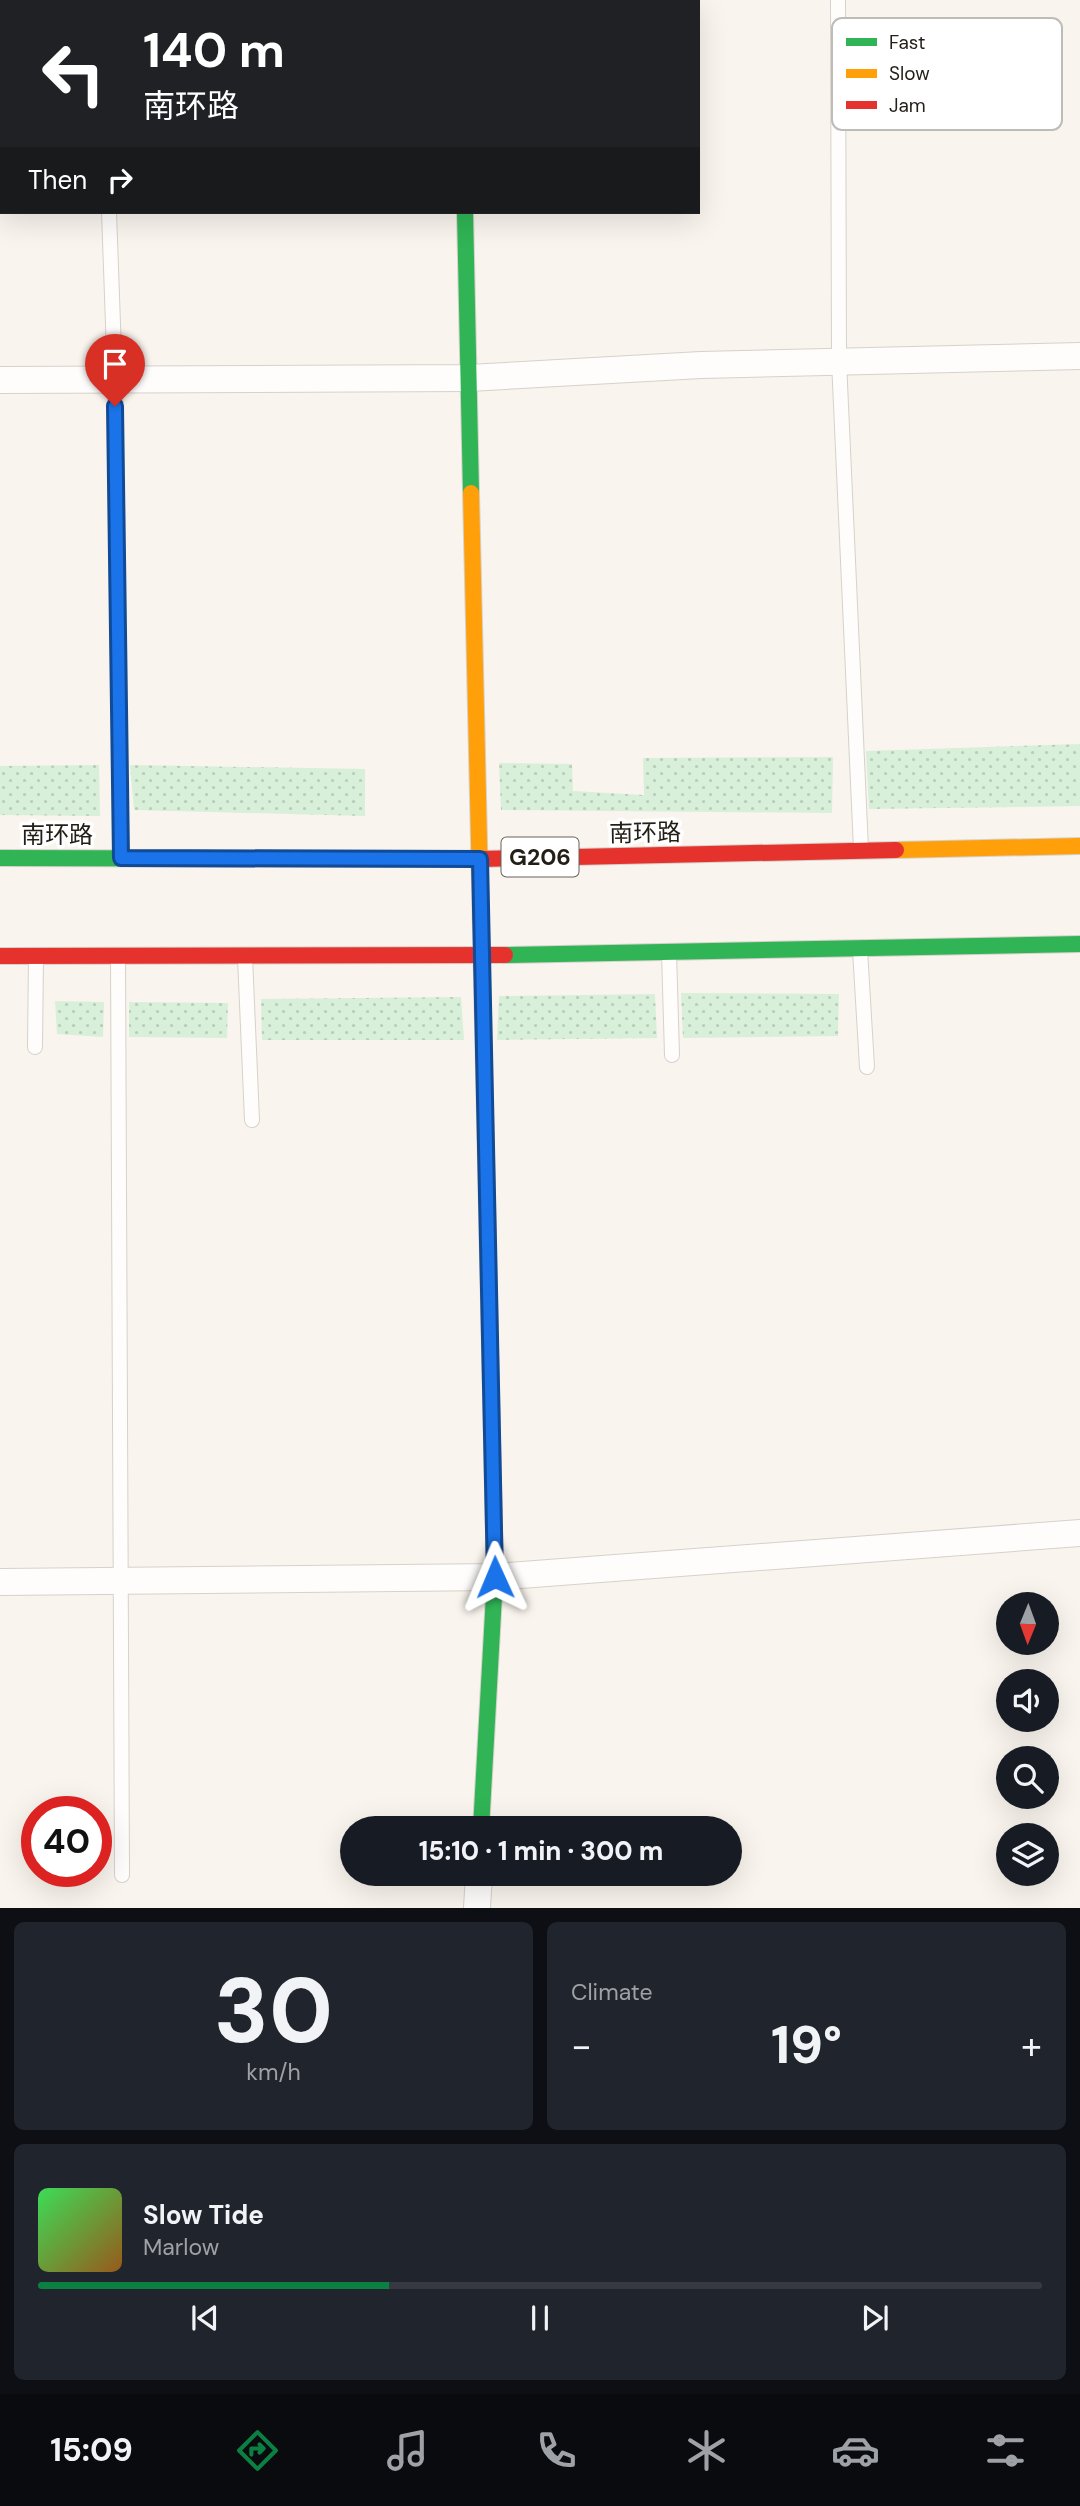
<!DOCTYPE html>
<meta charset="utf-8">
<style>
:root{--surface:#171b24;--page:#20242c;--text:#f1f3f6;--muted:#9ea1a6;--line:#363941;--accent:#0b8043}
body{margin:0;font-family:"DM Sans","Noto Sans SC",sans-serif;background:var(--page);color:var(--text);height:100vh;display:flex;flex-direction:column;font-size:26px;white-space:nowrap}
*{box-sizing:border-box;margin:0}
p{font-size:23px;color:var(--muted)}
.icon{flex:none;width:38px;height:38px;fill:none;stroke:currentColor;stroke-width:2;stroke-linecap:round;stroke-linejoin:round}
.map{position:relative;height:1908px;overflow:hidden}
.side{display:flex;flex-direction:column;gap:14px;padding:14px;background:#0d0f14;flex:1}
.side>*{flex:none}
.hud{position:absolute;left:0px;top:0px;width:700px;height:214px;box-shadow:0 7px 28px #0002;background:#202124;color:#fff;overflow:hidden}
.needle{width:46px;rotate:181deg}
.controls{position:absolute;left:996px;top:1592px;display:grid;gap:14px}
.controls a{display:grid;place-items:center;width:63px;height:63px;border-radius:50%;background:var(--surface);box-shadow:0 7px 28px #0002;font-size:35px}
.speed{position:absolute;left:21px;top:1796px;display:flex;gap:14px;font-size:35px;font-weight:700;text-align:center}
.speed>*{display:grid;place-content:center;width:91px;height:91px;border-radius:50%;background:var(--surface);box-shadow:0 7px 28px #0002;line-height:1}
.speed .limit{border:10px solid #d22;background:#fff;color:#111}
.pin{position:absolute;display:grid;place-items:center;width:60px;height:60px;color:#fff;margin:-72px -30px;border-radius:50% 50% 50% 0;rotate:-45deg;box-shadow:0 0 7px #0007}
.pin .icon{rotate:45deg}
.me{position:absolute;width:77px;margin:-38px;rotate:359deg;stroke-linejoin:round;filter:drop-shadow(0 0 5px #0008)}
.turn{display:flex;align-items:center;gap:24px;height:147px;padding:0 28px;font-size:32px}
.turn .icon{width:91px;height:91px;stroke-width:2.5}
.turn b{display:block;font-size:49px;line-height:60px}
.then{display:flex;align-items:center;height:66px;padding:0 28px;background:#0003;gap:14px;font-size:26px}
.big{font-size:52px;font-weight:800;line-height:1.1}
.side .widget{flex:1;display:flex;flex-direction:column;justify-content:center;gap:10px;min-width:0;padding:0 24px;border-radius:10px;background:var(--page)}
.side .dial{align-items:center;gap:0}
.dial b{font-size:91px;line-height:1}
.song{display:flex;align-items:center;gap:21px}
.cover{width:84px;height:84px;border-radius:10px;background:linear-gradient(135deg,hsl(130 70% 55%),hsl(30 70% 35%))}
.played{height:7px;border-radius:4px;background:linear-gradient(90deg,var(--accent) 35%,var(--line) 35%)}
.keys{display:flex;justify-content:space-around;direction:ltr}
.heat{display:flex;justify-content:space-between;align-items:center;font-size:38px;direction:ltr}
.side .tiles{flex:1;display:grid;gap:14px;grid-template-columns:1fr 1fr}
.widget:last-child{grid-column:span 2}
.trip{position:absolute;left:340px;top:1816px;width:402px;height:70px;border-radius:35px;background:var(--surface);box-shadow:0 7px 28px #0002;font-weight:800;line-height:70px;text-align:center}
.tabs{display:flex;height:112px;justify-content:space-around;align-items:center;background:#090b0e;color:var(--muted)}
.tabs .icon{width:49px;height:49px}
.tabs .on{color:var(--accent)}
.tabs b{font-size:32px;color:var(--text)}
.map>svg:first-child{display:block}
</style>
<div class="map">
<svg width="1080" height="1908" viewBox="0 0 1080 1908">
<defs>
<pattern id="garden-dots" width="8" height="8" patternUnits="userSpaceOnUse" patternTransform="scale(1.75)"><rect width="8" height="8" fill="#d8f0d9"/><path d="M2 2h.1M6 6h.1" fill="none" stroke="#b9cdba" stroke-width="1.8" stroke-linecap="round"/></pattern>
</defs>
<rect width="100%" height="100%" fill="#f9f4ed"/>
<g fill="url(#garden-dots)">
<path d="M1080,744V806L869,809L866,751Z"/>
<path d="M833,757L832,813L501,810L499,763L572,764L573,791L644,795L643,758Z"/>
<path d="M99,765L100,816L0,815V766Z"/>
<path d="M130,765L365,769V816L134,810Z"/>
<path d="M681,993L839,994L838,1036L683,1038Z"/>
<path d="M655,994L657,1038L497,1040L499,996Z"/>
<path d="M461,997L464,1040H262L261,999Z"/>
<path d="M55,1001L104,1002L103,1037L57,1034Z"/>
<path d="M129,1002L228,1003L227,1038L129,1037Z"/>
</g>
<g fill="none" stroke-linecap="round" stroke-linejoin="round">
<g stroke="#d6d1ca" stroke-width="16">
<g id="lane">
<path d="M101,0V2"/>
<path d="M838,0L839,361L861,849"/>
<path d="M109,212L115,380L121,857"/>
<path d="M860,950L867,1067"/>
<path d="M669,952L672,1055"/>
<path d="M118,956L122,1875"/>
<path d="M245,957L252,1120"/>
<path d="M35,1047L36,957"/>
</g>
</g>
<g stroke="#d6d1ca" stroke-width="28">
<g id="street">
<path d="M397,0L398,2"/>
<path d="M0,380L469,378L701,365L1080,356"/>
<path d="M0,1582L495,1577L1080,1533"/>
<path d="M477,1908L479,1874"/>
</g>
</g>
<g stroke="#d6d1ca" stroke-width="18">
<g id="fast">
<path d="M465,212L471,493"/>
<path d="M0,858L302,859"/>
<path d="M505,955L1080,944"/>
<path d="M481,1829L495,1577L493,1487"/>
</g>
</g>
<g stroke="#d6d1ca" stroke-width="18">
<g id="slow">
<path d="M471,493L480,884"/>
<path d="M896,850L1080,846"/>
</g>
</g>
<g stroke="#d6d1ca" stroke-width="18">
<g id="jam">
<path d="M302,859H480L896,850"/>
<path d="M480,884L493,1487"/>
<path d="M0,956L505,955"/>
</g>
</g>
<use href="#lane" stroke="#fefdfc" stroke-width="14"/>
<use href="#street" stroke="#fefdfc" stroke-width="26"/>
<use href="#fast" stroke="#30b455" stroke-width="16"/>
<use href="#slow" stroke="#ff9f0a" stroke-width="16"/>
<use href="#jam" stroke="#e5322d" stroke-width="16"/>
</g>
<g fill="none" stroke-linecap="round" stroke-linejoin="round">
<g stroke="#114b97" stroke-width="18">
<path id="route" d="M115,406L121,858L480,859L495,1577"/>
</g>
<use href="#route" stroke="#1a73e8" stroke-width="12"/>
</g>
<g text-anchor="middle" stroke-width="7" stroke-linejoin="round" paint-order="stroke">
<rect fill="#fff" stroke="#65625c" stroke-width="2" x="501.5" y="837.5" width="77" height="39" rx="5"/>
<g font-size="23" font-weight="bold" fill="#231e16">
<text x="540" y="865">G206</text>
</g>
<g font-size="24" fill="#231e16" stroke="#fff">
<text transform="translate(645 833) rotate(-1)" y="8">南环路</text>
<text x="57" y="843">南环路</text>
</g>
</g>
<rect x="832" y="18" width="230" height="112" rx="10" fill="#fff" stroke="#bdbcb9" stroke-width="2"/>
<rect x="846" y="38" width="31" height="8" fill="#30b455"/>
<rect x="846" y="69" width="31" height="9" fill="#ff9f0a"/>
<rect x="846" y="101" width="31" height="8" fill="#e5322d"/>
<g font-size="19" fill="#231e16">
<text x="889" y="49">Fast</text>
<text x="889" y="80">Slow</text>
<text x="889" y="112">Jam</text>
</g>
</svg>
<div class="controls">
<a><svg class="needle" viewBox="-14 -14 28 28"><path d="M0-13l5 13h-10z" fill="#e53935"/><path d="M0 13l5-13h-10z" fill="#9ea1a6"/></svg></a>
<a><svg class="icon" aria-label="sound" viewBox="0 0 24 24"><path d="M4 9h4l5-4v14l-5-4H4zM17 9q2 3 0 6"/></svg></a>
<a><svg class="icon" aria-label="search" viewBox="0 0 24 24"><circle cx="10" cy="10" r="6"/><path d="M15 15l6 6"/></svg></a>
<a><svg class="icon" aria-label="layers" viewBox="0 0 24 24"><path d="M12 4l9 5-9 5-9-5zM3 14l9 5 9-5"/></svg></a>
</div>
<div class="speed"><div class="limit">40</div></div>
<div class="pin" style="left:115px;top:406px;background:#d93025"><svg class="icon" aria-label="arrive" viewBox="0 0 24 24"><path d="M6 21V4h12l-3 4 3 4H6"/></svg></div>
<svg class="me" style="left:495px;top:1577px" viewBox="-20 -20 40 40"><path d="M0-17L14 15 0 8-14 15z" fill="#1a73e8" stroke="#fff" stroke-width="4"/></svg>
<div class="trip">15:10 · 1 min · 300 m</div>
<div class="hud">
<div class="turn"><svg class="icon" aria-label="left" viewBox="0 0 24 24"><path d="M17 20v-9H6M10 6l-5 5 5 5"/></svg><div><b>140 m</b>南环路</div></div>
<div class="then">Then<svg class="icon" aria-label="right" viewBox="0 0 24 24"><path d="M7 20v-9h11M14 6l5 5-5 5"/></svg></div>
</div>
</div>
<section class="side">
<div class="tiles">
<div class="widget dial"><b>30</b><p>km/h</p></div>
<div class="widget"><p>Climate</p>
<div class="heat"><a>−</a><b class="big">19°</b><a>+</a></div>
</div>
<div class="widget">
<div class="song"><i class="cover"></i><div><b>Slow Tide</b><p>Marlow</p></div></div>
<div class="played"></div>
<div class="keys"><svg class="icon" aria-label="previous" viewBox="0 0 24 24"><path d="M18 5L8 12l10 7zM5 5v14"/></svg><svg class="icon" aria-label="pause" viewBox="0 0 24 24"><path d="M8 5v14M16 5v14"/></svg><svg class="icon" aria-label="next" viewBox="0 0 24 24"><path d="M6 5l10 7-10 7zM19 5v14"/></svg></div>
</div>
</div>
</section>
<nav class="tabs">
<b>15:09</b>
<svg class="icon on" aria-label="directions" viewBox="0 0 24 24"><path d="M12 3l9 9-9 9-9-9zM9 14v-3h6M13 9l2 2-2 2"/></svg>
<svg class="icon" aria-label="music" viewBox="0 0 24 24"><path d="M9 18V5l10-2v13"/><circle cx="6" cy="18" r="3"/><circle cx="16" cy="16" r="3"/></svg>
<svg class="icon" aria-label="phone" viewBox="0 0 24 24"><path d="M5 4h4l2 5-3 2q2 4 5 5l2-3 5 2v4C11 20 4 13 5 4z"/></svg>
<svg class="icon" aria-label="climate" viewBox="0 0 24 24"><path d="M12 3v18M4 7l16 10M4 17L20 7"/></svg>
<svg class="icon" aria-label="car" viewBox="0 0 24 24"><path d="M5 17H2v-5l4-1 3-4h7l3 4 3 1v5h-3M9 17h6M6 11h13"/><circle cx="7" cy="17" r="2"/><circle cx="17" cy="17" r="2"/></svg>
<svg class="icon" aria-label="filters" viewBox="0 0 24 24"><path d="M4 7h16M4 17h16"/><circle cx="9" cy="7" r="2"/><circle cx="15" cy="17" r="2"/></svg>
</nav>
